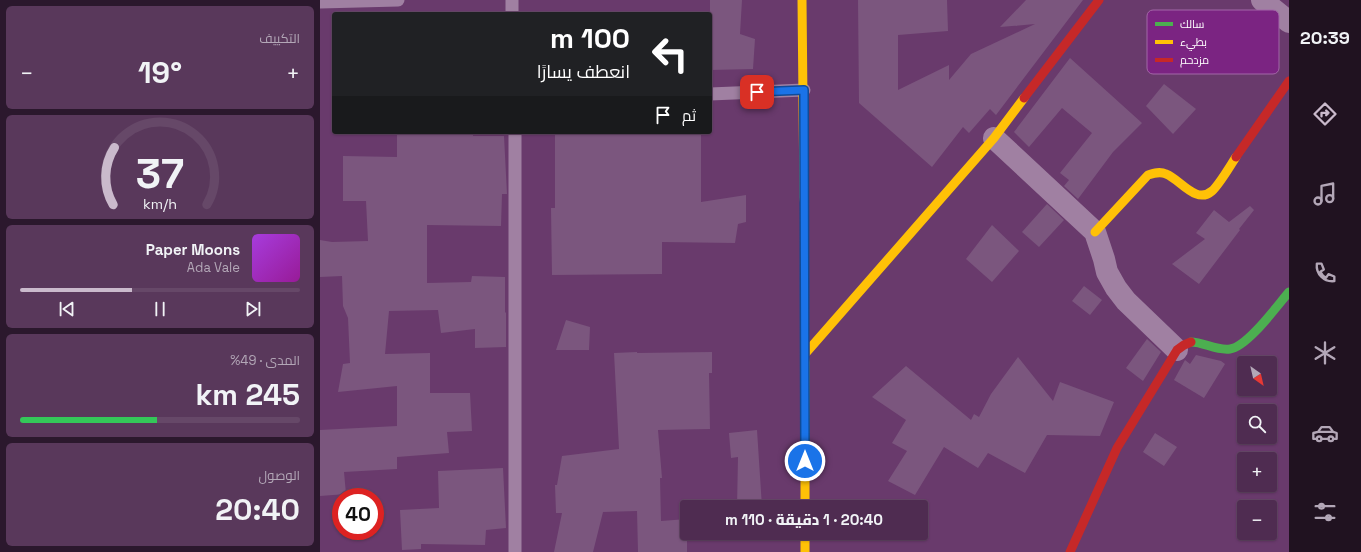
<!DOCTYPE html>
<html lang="ar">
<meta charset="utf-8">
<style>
:root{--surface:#4f2c51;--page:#59385b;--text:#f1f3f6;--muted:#b3a7b7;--line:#664868;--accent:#cabacc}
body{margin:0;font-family:"Space Grotesk",Cairo,sans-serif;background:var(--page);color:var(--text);direction:rtl;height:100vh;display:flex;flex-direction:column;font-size:15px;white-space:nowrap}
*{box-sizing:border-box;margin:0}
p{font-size:13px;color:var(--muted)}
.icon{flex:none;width:22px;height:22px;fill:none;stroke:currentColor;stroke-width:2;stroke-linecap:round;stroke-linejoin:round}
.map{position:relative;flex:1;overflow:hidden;direction:ltr}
.details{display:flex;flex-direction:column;gap:6px;padding:6px;background:#2b182d;width:320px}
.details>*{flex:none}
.top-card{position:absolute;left:12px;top:12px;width:380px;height:122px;border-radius:4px;box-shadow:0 1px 3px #0004,0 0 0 1px var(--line);direction:rtl;background:#202124;color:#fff;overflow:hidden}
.needle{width:26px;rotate:146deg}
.tools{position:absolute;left:917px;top:356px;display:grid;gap:8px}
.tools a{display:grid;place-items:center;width:40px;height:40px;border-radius:4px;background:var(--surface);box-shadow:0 1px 3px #0004,0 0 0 1px var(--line);font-size:20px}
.speed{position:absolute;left:12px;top:488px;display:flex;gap:8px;font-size:20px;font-weight:700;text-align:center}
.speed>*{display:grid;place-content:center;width:52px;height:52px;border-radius:50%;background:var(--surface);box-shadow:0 1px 3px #0004,0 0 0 1px var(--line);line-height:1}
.speed .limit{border:6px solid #d22;background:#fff;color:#111}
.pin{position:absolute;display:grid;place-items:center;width:34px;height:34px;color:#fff;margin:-17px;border-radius:8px;box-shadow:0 2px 6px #0006}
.me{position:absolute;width:44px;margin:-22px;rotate:0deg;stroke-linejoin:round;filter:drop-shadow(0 0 3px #0008)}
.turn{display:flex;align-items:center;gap:14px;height:84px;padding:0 16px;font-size:18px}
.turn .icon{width:52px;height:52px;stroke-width:2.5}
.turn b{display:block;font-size:28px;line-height:34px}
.then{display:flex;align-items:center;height:38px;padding:0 16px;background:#0003;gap:8px;font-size:15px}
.big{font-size:30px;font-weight:800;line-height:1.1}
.details .widget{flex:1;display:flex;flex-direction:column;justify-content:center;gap:6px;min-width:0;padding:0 14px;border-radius:6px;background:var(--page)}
.details .dial{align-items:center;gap:0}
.dial svg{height:104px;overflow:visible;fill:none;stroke:var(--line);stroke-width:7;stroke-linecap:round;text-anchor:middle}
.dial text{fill:var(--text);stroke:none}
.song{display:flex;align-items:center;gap:12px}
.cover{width:48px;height:48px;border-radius:6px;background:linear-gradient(135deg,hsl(280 70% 55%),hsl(300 70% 35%))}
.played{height:4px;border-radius:2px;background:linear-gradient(90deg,var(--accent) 40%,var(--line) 40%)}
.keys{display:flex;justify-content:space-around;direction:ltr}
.heat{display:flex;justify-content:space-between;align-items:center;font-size:22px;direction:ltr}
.charge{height:6px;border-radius:3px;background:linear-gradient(90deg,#34c759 49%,var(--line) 0)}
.trip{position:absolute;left:360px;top:500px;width:248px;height:40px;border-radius:4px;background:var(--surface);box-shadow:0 1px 3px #0004,0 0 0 1px var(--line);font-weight:800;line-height:40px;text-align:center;direction:rtl}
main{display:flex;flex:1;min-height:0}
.dock{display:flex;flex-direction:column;width:72px;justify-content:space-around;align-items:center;background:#201220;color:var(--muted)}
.dock .icon{width:28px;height:28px}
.dock .current{color:var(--accent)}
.dock b{font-size:18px;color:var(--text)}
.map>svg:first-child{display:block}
</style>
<main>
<nav class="dock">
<b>20:39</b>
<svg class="icon current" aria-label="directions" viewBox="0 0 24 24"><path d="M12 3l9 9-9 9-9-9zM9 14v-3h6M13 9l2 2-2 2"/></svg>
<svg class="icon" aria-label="music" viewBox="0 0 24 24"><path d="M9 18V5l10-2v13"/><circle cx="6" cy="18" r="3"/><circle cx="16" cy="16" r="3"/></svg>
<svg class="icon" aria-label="phone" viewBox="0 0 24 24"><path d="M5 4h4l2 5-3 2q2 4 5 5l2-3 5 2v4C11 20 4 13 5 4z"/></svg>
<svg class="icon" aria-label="climate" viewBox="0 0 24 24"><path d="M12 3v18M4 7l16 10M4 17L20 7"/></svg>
<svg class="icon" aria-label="car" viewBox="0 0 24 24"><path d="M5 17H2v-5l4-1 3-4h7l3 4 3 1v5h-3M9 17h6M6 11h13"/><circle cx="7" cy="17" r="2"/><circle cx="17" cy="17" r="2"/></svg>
<svg class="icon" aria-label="filters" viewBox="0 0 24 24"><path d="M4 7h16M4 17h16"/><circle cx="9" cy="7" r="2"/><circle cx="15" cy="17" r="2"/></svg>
</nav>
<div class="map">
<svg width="969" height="552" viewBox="0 0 969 552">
<rect width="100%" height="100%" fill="#693a6c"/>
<g fill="#7b567e">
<path d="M390,0H422L420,34L435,39L433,69L390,70Z"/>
<path d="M538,0H627L628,31L578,35V90L629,65V80L651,54L715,24L680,27L706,0H763L676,115L670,109L649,133L643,127L612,167L539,103Z"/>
<path d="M750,58L822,123L793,152L758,199L744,186L749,180L740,173L772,133L742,108L709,147L694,132Z"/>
<path d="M844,84L876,109L853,134L826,106Z"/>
<path d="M77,132H153V136H184L187,194H182L181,226L107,225V283L151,282L152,276L185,277V313L186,312V347L155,348V329L121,333L118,310L69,311L65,354L110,353V393H150L152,431L127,432L129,453L77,457V469L24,472L26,494L0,496V430L77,426V386L18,392L23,364L30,363L28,318L23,306L22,276L0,277V240L12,242L48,241L46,201H23V156L77,157Z"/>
<path d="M235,132H381V202L426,195V222L418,224L415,243L342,242V274L232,275L231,208H235Z"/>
<path d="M727,204L744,220L719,247L702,232Z"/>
<path d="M930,206L934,210L919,229L920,230L879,284L852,264L885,239L876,233L894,210L909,222Z"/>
<path d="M672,225L699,251L672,282L646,259Z"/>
<path d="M764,286L782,300L770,315L752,301Z"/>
<path d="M246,320L270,327L269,350H236Z"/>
<path d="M827,339L841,352L823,381L806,368Z"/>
<path d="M317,352V353L392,352V373H389L390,429L338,430L342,478H340L341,521L367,519V552H318L317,511L283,512L273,552H234L242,513H236L235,485H237L242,456L299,449L294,353Z"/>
<path d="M876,355L901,361L905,364L884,398L854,380L865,360L870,364Z"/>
<path d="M698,357L733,401L740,382L794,402L780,436L727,435L705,473L668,453L658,468L624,447L595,495L568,481L587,451L572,443L586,420L552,397L586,366L651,420L654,414L659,417L671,394Z"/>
<path d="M437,430L442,507H417L418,457L411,458L409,433Z"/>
<path d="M835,433L857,447L844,466L823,452Z"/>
<path d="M183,468L186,528L166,530L165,545L101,544V549L82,550L80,510L119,508L118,471Z"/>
</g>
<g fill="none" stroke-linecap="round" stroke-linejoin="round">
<g stroke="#a080a2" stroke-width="13">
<path d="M192,0V14"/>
<path d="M0,2L78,0"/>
<path d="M390,94L484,90"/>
<path d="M195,132V552"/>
</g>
<g stroke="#a080a2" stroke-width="22">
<path d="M942,0L969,22"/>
<path d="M674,138L775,232L784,259L787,272L796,288L806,301L857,350"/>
</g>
<path stroke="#4caf50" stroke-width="9" d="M871,342C884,342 896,351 910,349C927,347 957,306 969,292"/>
<g stroke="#ffc107" stroke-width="9">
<path d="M482,0L484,200"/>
<path d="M775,232L828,175C834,173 840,171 846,174C860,179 876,205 892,191C899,185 910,166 916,157"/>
<path d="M485,354L674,138L704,98"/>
<path d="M485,360V507"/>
<path d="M485,533V552"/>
</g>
<g stroke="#c62828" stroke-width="9">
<path d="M704,98L779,0"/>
<path d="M916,157L969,81"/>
<path d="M484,200L485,360"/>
<path d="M750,552L797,448L857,350L864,345L871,342"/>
</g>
</g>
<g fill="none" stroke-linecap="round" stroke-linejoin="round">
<g stroke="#114b97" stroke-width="10">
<path id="route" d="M437,92L484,90L485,461"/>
</g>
<use href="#route" stroke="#1a73e8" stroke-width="7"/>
</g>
<rect x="827" y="10" width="132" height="64" rx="6" fill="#7b2482" stroke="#a366a8" stroke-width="1"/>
<rect x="835" y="22" width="18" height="4" fill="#4caf50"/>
<rect x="835" y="40" width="18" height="4" fill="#ffc107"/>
<rect x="835" y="58" width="18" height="4" fill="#c62828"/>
<g font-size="11" fill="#fff">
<text x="860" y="28">سالك</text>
<text x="860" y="46">بطيء</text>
<text x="860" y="64">مزدحم</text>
</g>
</svg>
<div class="tools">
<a><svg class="needle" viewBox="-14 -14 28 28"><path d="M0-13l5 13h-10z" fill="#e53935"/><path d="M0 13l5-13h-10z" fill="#b3a7b7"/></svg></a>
<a><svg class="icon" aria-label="search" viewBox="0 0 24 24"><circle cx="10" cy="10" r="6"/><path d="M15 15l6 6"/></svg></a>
<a>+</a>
<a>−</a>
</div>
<div class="speed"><div class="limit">40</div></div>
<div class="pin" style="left:437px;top:92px;background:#d93025"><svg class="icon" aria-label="arrive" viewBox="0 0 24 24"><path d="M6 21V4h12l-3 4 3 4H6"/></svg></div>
<svg class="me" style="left:485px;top:461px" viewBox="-20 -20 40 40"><circle r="17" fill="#1a73e8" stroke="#fff" stroke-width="3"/><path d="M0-11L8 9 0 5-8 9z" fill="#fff"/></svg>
<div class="trip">20:40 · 1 دقيقة · 110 m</div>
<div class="top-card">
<div class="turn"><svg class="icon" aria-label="left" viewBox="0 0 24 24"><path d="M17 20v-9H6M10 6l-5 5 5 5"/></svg><div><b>100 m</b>انعطف يسارًا</div></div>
<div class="then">ثم<svg class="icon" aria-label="arrive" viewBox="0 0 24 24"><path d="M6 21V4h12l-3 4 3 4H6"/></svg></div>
</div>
</div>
<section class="details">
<div class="widget"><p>التكييف</p>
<div class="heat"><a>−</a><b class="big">19°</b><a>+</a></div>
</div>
<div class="widget dial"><svg viewBox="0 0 100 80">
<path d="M14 69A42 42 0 1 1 86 69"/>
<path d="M14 69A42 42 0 0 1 15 25" stroke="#cabacc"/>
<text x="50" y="56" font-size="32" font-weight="700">37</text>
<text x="50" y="72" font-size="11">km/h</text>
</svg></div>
<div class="widget">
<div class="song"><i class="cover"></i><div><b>Paper Moons</b><p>Ada Vale</p></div></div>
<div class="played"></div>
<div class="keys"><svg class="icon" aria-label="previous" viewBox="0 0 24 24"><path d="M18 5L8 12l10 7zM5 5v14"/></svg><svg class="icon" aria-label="pause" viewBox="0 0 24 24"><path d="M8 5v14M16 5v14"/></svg><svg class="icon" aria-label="next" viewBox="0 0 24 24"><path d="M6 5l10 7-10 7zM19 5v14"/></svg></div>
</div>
<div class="widget"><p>المدى · 49%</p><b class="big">245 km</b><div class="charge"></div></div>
<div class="widget"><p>الوصول</p><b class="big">20:40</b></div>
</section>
</main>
